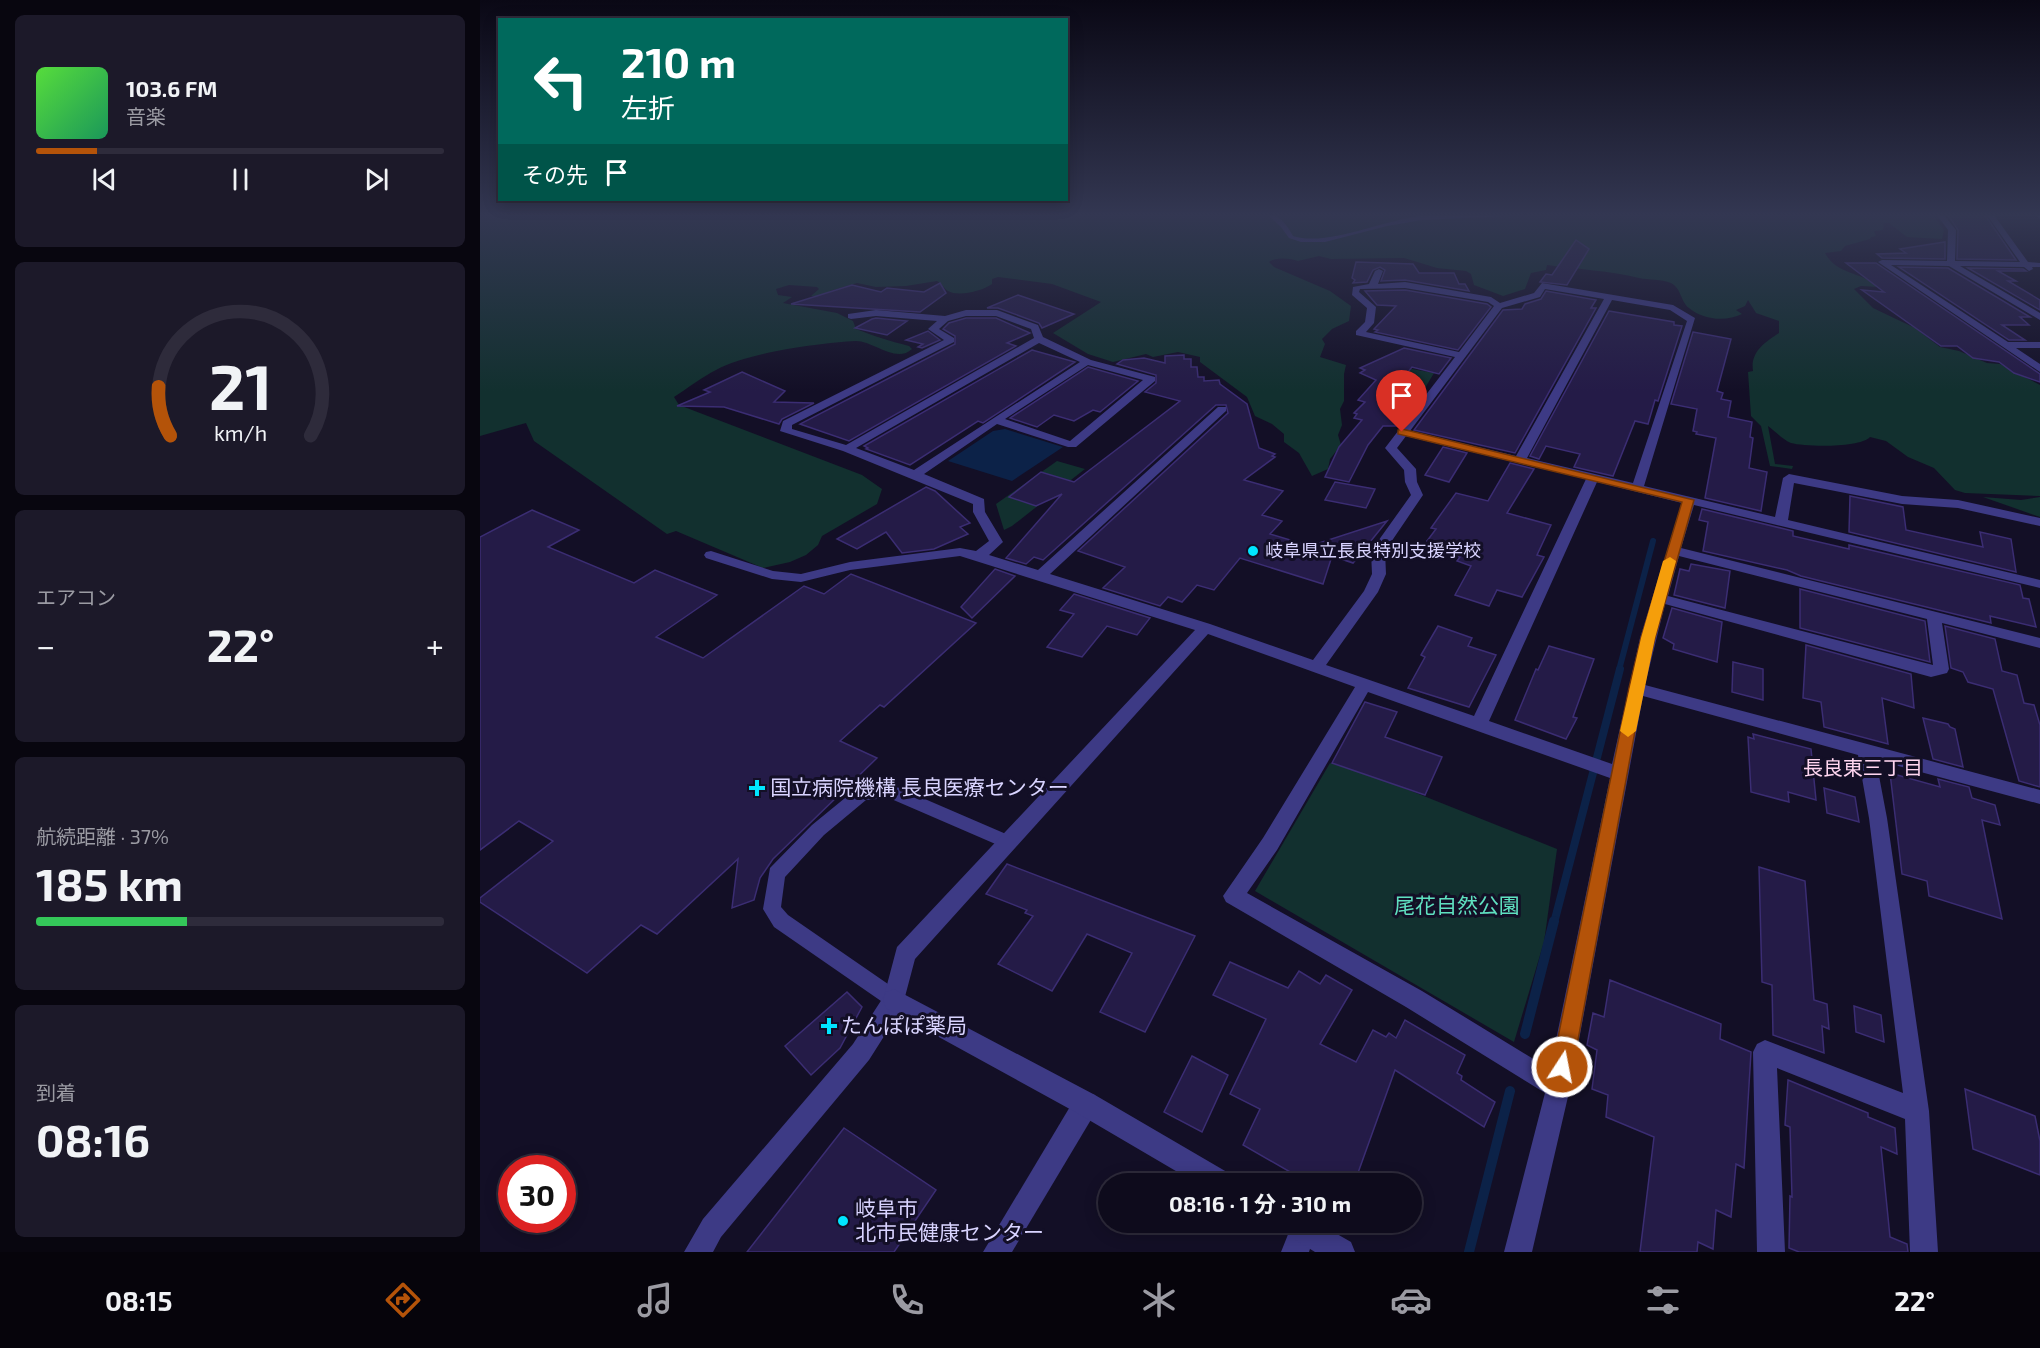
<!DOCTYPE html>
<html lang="ja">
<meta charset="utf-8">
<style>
:root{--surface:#0e0b1c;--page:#1c1929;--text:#f1f3f6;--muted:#9b9ba3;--line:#2e2b3b;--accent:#b45309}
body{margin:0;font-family:"Exo 2","Noto Sans JP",sans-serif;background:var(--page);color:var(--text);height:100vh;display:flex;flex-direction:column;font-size:22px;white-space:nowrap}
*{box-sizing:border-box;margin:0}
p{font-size:20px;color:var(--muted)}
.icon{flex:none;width:33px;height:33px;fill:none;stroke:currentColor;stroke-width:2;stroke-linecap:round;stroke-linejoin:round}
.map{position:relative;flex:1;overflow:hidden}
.panel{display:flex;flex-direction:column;gap:15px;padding:15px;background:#08060f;width:480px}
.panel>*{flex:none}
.guide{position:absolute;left:18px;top:18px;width:570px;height:183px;border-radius:0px;box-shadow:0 3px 15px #0003,0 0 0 2px var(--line);background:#00695c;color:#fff;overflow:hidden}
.speed{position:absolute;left:18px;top:1155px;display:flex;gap:12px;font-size:30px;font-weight:700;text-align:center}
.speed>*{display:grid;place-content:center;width:78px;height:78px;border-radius:50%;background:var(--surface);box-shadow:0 3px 15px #0003,0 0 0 2px var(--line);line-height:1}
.speed .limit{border:9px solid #d22;background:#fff;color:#111}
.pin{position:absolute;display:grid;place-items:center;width:51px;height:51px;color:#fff;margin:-62px -26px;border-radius:50% 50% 50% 0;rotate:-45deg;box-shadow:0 0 6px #0007}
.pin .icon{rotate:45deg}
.me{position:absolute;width:66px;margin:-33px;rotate:11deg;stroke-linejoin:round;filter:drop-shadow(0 0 4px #0008)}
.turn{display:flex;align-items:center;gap:21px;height:126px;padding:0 24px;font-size:27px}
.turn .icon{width:78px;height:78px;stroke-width:2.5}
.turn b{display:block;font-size:42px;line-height:51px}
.then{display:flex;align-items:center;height:57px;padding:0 24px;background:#0003;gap:12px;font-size:22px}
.big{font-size:45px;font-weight:700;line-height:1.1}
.panel .tile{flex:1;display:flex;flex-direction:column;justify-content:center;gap:9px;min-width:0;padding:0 21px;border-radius:9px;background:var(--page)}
.panel .dial{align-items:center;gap:0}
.dial svg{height:156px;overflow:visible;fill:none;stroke:var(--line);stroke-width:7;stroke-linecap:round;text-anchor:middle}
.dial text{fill:var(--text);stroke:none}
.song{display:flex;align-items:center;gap:18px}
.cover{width:72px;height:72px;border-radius:9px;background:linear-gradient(135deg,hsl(110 70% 55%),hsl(150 70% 35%))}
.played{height:6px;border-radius:3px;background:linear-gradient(90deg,var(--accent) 15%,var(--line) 15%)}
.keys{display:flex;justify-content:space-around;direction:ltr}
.heat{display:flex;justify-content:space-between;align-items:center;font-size:33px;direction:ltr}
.charge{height:9px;border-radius:4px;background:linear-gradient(90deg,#34c759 37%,var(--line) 0)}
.trip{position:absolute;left:618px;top:1173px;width:324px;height:60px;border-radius:30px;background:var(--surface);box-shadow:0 3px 15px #0003,0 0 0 2px var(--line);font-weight:700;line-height:60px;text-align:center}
.menu{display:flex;height:96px;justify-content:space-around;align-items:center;background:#06040b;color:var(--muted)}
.menu .icon{width:42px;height:42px}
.menu .on{color:var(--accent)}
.menu b{font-size:27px;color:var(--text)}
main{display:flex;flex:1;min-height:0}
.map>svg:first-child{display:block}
</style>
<main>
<section class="panel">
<div class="tile">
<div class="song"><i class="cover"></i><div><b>103.6 FM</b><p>音楽</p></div></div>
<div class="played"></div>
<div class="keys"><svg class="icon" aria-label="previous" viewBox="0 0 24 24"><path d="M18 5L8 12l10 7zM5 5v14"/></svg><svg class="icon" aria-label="pause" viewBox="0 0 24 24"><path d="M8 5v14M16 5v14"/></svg><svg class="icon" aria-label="next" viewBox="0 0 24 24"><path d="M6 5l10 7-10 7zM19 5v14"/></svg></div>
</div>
<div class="tile dial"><svg viewBox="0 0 100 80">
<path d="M14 69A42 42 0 1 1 86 69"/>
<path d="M14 69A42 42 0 0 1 8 44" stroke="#b45309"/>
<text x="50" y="56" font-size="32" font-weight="700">21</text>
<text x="50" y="72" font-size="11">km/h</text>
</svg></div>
<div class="tile"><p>エアコン</p>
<div class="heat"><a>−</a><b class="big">22°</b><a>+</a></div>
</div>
<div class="tile"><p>航続距離 · 37%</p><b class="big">185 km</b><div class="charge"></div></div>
<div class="tile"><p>到着</p><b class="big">08:16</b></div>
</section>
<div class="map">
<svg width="1560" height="1252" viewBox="0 0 1560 1252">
<rect width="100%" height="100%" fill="#130f26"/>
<g fill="#12302f">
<path d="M0,215H1453L1464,230L1462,239L1427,237L1409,223H1404L1403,230L1394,231L1396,236L1391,237L1390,239L1365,246L1361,251L1345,253C1357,275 1380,271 1399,287L1381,286L1374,289L1393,308L1435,328L1460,347L1479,351L1507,363L1520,364L1560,385V496L1485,493L1475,490L1454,468L1428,457L1406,441L1390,437C1380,448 1326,447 1311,443C1303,440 1295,431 1288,426L1295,464L1313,466L1312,469L1290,466L1281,426L1271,416L1268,372L1273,371C1270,352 1285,342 1299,333V321L1276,313L1268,300L1265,306L1256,310L1262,314C1246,322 1223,320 1209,308C1200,301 1202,289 1191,283C1181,279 1169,280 1159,278C1130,271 1097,269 1067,265L1066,270L1051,273L1045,289L1023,296L994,285L991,274L986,271L957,268L924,258L851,259L839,256L818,261C810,258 795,257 789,262L794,267L850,291L871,306L869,321L852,329L842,339L845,344L840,357L866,365L864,374V401L860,409L862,425L858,435L861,445L850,459L848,469L832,476L819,453L804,442V434L792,424L775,416L767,397L720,362V357L698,352L673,357L666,354L633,362L608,354L573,333L621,302L572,284L518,277L512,279V284C503,291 478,297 468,291C463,288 462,283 457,281L426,286L396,287L377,283L350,291L351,294L345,297L331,296L339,289L337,287L309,285L296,289L298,295L312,297L303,303L357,313L373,321L376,329C394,336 409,341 429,346L432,349C416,364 394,341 376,341C340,343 269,352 236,370C222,377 208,388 194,397L199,405L382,475L402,489L397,504L342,536L338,545L326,555L310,562L283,568L196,531L187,534L54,441L46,423L0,436Z"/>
<path d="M915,366L954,373L945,388L901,378Z"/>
<path d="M577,461L605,469L532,526L524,530L516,504Z"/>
<path d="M1503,497L1541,500L1560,497V517Z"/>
<path d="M850,763L891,775L1077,849L1064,942L1034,1042L775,891Z"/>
</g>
<path fill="#0c2248" d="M525,429L583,447L532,481L468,461L513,431Z"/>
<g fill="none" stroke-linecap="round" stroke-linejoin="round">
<path stroke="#0c2248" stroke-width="6" d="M1139,670L1173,541"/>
<path stroke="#0c2248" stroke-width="8" d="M1074,923L1140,669"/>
<g stroke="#0c2248" stroke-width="10">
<path d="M1045,1034L1074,921"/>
<path d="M989,1252L1030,1091"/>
</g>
</g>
<g fill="#241b47" stroke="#3b2d73" stroke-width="1.5">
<path d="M1468,215H1505L1536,260L1477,259L1478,230Z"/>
<path d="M1096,240L1109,249L1087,285L1060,282L1066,274L1072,275Z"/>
<path d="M1465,242V259L1402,258L1397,254L1426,253L1420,249Z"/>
<path d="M876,262L933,264L939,273H974L979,284H985L989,291L925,280L901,281L905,270L900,267L893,270L887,282L873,283L875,280L872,278Z"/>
<path d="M1366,263H1396L1560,374V382L1534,373L1519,362L1493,358L1477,346H1461L1382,290L1404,292Z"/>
<path d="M1419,267L1468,268L1550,317H1540L1549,325H1522L1545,340H1529Z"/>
<path d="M1488,268L1543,269L1546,271H1518L1536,281H1528L1560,300V310Z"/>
<path d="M460,283L466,293L440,312L311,304L372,285L401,292L407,288L444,292Z"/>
<path d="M925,290L1007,304L1011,307L978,350L895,332L898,330L894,329L916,306L897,305L885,291Z"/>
<path d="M1066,291L1116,300L1111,308H1116L1035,453L934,430L1023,310L1042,309L1045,304L1061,299Z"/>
<path d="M538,295L594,314L562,328L559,323L518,308H507Z"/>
<path d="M1129,311L1194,322V325L1202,326L1178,401L1175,400L1168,424L1155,421L1133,476L1094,467L1100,454L1066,446L1059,459L1050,456Z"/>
<path d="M486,318H516L550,333L527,343L536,346L369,441L320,424L475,344V336L463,329L469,323Z"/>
<path d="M392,319L396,318L427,321L407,335L375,328Z"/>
<path d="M448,331L460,340L442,348L438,347L443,344L426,340Z"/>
<path d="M1213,332L1251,339L1237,391L1243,393L1241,399L1251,401L1248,417L1272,422L1270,437L1273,438L1269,468L1287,472L1281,511L1225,498L1236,438L1216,434L1217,432L1213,431L1217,409L1191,404Z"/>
<path d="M924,348L971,358L959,374L932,367L904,401L933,408L919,426H903L888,445L869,482L845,477L859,447L882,420L874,418L877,414L874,413L885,402L878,400L896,380L880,373L885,370L880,368Z"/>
<path d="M552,350L595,362L503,423L498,421L430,465L386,449L388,448L384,446Z"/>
<path d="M704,355V359H711V367H717L718,377H724V381L739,380L740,384L767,404L779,448L795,454L792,456L795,457L764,480L803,491L782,515L802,521L790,534L830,546L907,521L873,563L852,556L843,584L760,558L734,590L717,585L702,602L688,597L680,606L623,588L645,567L598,551L748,413L746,405H736L563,560L554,557L546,564L526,558L582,494L556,506L529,497L561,472L594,482L700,401L665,392L676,383V375L637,364L643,360L664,358L685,363V356Z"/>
<path d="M608,367L658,381L620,412L613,410L594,421L574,415L557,427L530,418Z"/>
<path d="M262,372L305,391L294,402L334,403L302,419L299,424L244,407L197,406L230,392L224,390Z"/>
<path d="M963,447L987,453L969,482L945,475Z"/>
<path d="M1030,463L1054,469L1027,513L1071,525L1057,555L1064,557L1042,597L1017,590L1009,606L975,595L991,566L977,561L980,557L950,545L952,543L947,541L956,529L951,528L976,493L1008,501Z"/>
<path d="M855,482L895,489L886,508L845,500Z"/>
<path d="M446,487L455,491L490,523L480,527L488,534L454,549L422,553L406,532L377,549L357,539Z"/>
<path d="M1370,496L1423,507L1426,530L1503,547L1500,532L1531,539L1536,572L1369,532Z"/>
<path d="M1222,509L1313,531V536L1369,549V545L1540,585L1543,598L1549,599L1556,627L1510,616L1511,623L1321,576L1307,570L1223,551L1228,522L1219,520Z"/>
<path d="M52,510L99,530L68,547L154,583L175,570L237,595L176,637L223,658L324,586L344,594L371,574L496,623L404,707L400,705L360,741L397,758L293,859L280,878L274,900L252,908L258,859L177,934L161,925L107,973L0,902V898L73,841L39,821L0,850V537Z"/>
<path d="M1211,564L1250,571L1245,608L1194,595L1200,569L1209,571Z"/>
<path d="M515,569L535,576L492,618L481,607Z"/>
<path d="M1320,589L1445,621L1450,662L1320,628Z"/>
<path d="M594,594L670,618L657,635L627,626L602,657L567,647L594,614L580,610Z"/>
<path d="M1192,608L1242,622L1237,662L1193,649L1194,644L1183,638Z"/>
<path d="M958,626L992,638L988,646L1016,655L989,707L928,688L945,657L941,655Z"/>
<path d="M1465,626L1515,639L1522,671L1537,675L1544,703L1554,705L1560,725V787L1539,781L1513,689L1488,682L1483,672L1471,668Z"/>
<path d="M1326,645L1431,674L1434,708L1402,698L1408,744L1344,727L1341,702L1323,698Z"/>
<path d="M1069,646L1114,659L1093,717L1097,718L1086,739L1035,720L1056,669L1058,670Z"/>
<path d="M1253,662L1283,669V700L1252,692Z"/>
<path d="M885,702L917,712L905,737L962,757L945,795L852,763Z"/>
<path d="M1443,718L1468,724L1470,727L1475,729L1483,767L1453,759Z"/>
<path d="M1273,734L1331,749L1336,800L1308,792L1309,802L1271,792L1268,737L1274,739Z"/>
<path d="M1410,773L1460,787L1458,779L1489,787L1492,798L1515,805L1520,825L1502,820L1522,919L1449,896L1447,881L1422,874Z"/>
<path d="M1344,788L1375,797L1379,822L1347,813Z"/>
<path d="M527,864L715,936L665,1032L620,1012L652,953L607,934L572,991L518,964L553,916L545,913L547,910L506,894Z"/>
<path d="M1279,867L1325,881L1334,1000L1347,1004L1349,1029L1342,1026L1344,1053L1293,1035L1292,985L1282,982Z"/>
<path d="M750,962L808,988L819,971L840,984L846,975L872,990L840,1044L876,1062L893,1030L906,1037L909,1033L916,1038L925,1020L985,1055L977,1073L982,1076L981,1080L1015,1102L1004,1127L915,1070L874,1184H831L763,1145L780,1109L750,1094L786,1019L733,995Z"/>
<path d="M1130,980L1241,1024L1240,1039L1271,1052L1264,1168L1256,1164L1251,1217L1236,1210L1233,1249L1218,1242L1217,1252H1160L1174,1137L1126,1117L1128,1095L1112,1089L1117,1050L1107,1045L1113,1013L1124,1017Z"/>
<path d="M367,992L382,1007L360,1048L331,1075L305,1046Z"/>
<path d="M1374,1006L1401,1015L1404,1042L1376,1032Z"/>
<path d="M712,1056L748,1075L722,1132L684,1112Z"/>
<path d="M1308,1080L1388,1113V1117L1415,1128L1417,1154L1401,1147L1410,1237L1427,1244L1428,1252H1319L1309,1248L1310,1196L1312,1197L1310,1127L1305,1125Z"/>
<path d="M1485,1089L1555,1116L1560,1141V1175L1493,1149Z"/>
<path d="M364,1128L456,1190L414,1252H267Z"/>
</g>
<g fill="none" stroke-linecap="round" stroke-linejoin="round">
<g fill="#3d3a85" fill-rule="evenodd">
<path d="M788,215C801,215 807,226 813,236C847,247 903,220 941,216C978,212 1016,215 1053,215L942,220L907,226L845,242H821L809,238L801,227Z"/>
<path d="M410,784L533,837L536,842L533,847L527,849L409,798L386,800L344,835L305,877L301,907L308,915L421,993L424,1000L421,1007L414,1010L294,927L283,909L290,868L332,825L376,789Z"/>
</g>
<g fill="#3d3a85" fill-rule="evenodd">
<path d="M1457,215H1464L1476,230L1475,261L1540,262L1507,215H1514L1548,262L1560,263V267H1552L1553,269L1549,271L1544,267L1480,266L1560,313V320L1469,266L1411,265L1528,342H1560V348H1536L1560,364V372L1398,262L1402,260L1467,261L1468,230Z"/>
<path d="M1555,215H1560V219Z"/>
<path d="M899,269L903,271L898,284L925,282L1011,297L1020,303L1054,293L1062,283L1193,305L1215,318L1164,486L1295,517L1303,478L1309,474L1422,496L1478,500L1560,518V526L1478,508L1422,504L1314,483L1308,520L1560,580V588L1214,505L1201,548L1560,638V648L1462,623L1469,669L1467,673L1451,677L1185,604L1165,685L1560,790V804L1396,760L1407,818L1449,1111L1458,1252H1430L1425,1119L1297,1068L1305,1252H1277L1273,1052L1277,1044L1285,1040L1423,1093L1389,818L1378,755L1163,696L1090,1088L1052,1252H1024L1065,1093L926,1007L746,902L743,896L783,838L875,687L728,634L435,959L422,1008L389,1060L241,1237L233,1252H204L223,1219L373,1044L404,996L417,947L715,630L480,556L370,570L321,582L292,579L226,558L224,555L226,552L231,551L293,571L321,574L370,562L480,548L496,551L509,541L493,512V504L363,451L300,431L303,421L464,340L448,329L457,321L396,316L371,319L368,318V314L396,310L465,316L486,310H517L558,325L563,337L611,360L675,377V381L596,447H588L517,424L444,474L504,499L505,512L523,542L509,555L558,570L738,407H746V411L570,574L730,624L833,660L884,591L892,574L891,551L931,495L925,482L924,470L905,448L975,357L876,335V331L885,322L887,308L872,295L873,287L889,284L895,271ZM925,288L1008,302L1014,306L979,352L886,332L894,323L896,307L879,292L880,289ZM1065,289L1124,299L1036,456L930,431L1022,308L1060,297ZM1132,300L1190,310L1207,321L1153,483L1047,458ZM486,316H516L551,329L554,338L366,445L312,429V425L474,342V338L459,329L468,321ZM559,343L600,362L434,470L376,448ZM608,365L663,380L590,441L525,419ZM926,436L1106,479L994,716L846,665L898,592L906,574L905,551L943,495L937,482L936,469L917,448ZM1117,482L1202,503L1160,638L1132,764L1009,721ZM1199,556L1447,619L1453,665L1188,596ZM888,692L1130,778L1070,1069L942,991L767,893L797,850Z"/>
<path d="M606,1092L615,1095L618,1104L615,1113L532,1252H503L597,1095Z"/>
<path d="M813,1222H833L836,1230L829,1252H801Z"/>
</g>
<g fill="#3d3a85" fill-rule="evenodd">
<path d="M414,989L615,1095L752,1175L756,1184H718L597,1113L406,1008L403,1000L406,992Z"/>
<path d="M797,1222H836L871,1242L875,1252H835L801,1231Z"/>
</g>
</g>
<linearGradient id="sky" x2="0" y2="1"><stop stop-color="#0a0815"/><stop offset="0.55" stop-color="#333752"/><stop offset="1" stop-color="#333752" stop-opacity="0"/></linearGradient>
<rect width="1560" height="391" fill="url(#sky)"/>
<path fill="#b45309" stroke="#753606" stroke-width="1.5" d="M922,429L1214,500L1175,638L1163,688L1093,1067L1090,1075L1082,1078L1075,1075L1072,1067L1149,688L1161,638L1202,502L918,434V430Z"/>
<path fill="#f59e0b" d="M1190,557L1196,561L1175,638L1156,731L1148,737L1140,731L1161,638L1183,561Z"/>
<g fill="#00e5ff" stroke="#130f26" stroke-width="2">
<circle cx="773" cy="551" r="6"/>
<path d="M274 779h6v6h6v6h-6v6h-6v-6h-6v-6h6z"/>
<path d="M346 1017h6v6h6v6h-6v6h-6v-6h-6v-6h6z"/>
<circle cx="363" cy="1221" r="6"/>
</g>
<g text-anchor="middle" stroke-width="6" stroke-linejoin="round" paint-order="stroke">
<g font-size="18" fill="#d9d4ff" stroke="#130f26" text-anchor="start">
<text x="785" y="557">岐阜県立長良特別支援学校</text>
</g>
<g font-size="20" fill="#ffd6f0" stroke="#130f26">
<text x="1383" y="775">長良東三丁目</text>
</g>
<g font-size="21" fill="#d9d4ff" stroke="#130f26" text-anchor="start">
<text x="290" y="795">国立病院機構 長良医療センター</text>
<text x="361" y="1033">たんぽぽ薬局</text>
<text x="375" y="1216">岐阜市<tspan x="375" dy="24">北市民健康センター</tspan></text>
</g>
<g font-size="21" fill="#5fe0c0" stroke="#130f26">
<text x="977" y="913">尾花自然公園</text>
</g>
</g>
</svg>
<div class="speed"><div class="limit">30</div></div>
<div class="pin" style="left:922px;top:432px;background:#d93025"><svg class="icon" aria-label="arrive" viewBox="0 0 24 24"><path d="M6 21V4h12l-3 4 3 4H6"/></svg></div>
<svg class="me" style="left:1082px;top:1067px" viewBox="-20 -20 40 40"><circle r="17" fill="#b45309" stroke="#fff" stroke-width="3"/><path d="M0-11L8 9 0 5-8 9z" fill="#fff"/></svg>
<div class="trip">08:16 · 1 分 · 310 m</div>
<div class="guide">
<div class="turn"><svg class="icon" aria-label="left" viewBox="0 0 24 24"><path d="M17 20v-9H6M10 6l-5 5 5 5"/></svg><div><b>210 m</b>左折</div></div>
<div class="then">その先<svg class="icon" aria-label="arrive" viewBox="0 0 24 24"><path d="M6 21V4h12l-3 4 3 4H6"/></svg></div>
</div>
</div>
</main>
<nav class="menu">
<b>08:15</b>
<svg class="icon on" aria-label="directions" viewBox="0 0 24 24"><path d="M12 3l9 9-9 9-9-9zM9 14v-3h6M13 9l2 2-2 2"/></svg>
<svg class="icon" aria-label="music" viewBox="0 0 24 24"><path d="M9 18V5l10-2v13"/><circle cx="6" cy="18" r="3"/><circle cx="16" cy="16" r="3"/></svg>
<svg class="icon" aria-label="phone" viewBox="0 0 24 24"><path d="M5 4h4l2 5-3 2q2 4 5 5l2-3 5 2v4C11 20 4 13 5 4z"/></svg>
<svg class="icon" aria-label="climate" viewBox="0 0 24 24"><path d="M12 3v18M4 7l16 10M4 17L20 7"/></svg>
<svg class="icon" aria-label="car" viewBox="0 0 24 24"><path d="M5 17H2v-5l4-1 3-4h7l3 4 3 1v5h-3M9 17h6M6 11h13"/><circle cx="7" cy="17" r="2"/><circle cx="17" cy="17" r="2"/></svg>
<svg class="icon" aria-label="filters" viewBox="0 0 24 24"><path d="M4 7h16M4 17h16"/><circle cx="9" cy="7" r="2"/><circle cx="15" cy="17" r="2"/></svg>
<b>22°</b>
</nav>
